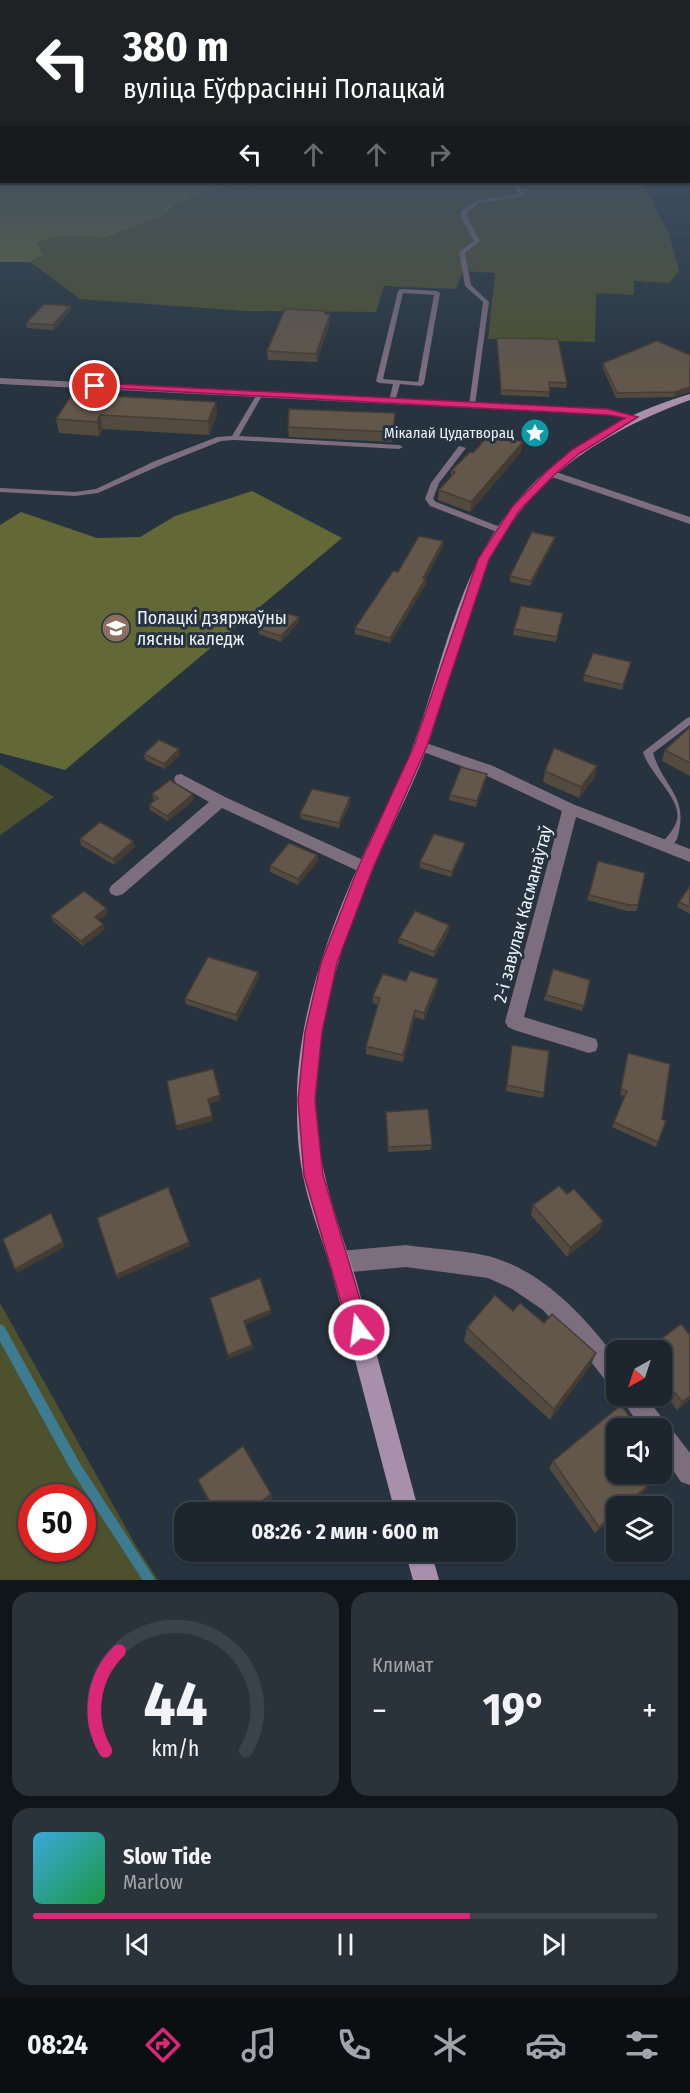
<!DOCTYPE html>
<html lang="ru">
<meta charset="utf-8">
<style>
:root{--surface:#1d262e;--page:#2a323a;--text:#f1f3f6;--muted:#a0a5aa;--line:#3b434a;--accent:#db2777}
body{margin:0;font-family:"Fira Sans Condensed",sans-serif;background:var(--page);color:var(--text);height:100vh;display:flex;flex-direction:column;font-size:22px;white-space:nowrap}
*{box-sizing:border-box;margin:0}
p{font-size:20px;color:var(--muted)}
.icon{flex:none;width:33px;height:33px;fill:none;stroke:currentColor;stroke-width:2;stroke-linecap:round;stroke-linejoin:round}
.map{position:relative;height:1580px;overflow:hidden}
.sheet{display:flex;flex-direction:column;gap:12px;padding:12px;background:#101519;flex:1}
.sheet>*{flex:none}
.guide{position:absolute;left:0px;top:0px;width:690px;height:183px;box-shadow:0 2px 4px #0004,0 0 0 2px var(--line);background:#202124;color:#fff;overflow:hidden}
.needle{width:39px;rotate:219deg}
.buttons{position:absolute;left:606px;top:1340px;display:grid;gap:12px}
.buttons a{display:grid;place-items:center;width:66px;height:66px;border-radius:12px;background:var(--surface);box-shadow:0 2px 4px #0004,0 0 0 2px var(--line);font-size:30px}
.speed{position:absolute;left:18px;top:1484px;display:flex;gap:12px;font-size:30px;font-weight:700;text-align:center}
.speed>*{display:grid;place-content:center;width:78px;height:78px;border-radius:50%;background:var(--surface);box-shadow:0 2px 4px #0004,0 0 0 2px var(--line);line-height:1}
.speed .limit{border:9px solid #d22;background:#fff;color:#111}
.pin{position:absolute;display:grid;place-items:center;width:51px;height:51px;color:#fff;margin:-26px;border:3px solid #fff;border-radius:50%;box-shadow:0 2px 6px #0007}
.me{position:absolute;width:66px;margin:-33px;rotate:345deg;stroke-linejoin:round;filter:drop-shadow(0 0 4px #0008)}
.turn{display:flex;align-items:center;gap:21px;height:126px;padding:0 24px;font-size:27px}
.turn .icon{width:78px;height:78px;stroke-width:2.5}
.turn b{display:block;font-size:42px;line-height:51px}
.lanes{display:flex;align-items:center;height:57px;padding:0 24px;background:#0003;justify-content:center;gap:30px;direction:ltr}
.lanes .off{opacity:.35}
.big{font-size:45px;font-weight:700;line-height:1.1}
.sheet .card{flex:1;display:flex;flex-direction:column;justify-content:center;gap:9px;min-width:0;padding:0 21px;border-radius:18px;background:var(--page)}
.sheet .dial{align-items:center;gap:0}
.dial svg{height:156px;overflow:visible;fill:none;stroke:var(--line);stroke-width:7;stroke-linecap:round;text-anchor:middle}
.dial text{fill:var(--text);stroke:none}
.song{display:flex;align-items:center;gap:18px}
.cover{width:72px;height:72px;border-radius:9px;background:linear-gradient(135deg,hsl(200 70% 55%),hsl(140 70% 35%))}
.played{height:6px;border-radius:3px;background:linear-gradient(90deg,var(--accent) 70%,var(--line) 70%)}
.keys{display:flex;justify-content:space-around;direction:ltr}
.heat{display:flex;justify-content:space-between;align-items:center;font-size:33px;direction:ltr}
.sheet .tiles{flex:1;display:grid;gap:12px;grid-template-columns:1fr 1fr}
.card:last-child{grid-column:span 2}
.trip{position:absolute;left:174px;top:1502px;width:342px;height:60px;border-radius:18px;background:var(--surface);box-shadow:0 2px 4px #0004,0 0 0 2px var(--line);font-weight:700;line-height:60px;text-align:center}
.menu{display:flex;height:96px;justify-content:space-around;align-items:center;background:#0c0f12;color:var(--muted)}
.menu .icon{width:42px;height:42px}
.menu .active{color:var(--accent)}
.menu b{font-size:27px;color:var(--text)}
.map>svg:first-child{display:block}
</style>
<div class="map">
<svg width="690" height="1580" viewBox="0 0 690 1580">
<rect width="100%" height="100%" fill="#27333e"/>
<g fill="#4d512e" fill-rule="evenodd">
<path d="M236,182H642L669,234L679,271L669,283L634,281V295L596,293L595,342L488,339L495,273L463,271L456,289L384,286L376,312L244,311L80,299L30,262L43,255L37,243L54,236L107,237L166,214L174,204Z"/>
<path d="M0,764L54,797L0,835Z"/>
<path d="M0,1303L135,1544L158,1580H0ZM32,1497H82V1548H32Z"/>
</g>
<g fill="#626836">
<path d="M0,174L2,182H236L175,204L166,214L107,237L54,236L37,243L43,255L30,262H0Z"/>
<path d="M252,491L342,538L65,770L0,753V525L21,512L97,538L140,537L175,516Z"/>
</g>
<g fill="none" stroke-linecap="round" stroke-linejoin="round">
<path stroke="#3c7b90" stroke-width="11" d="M0,1330L75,1466L149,1580"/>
<rect fill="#3c7b90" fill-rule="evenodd" x="0" y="164" width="2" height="12"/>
<g fill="#7d6e7f" fill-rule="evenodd">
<path d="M513,182H517L524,196L479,203L467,212V217L480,241L465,253L471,285L489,302L475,405L472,407L469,405L483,302L465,286L459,252L474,241L461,217V211L476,201L519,194Z"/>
<path d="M401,289L437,291L440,293L424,384L421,386L400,384L395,401L392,403L389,401L393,384L379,383L376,381L398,291ZM403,293L434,295L418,382L383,379Z"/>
<path d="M260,392L263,394L239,436L399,445L403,447L399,449L234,440L221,441L161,465L98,493L75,496L0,492V488L75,492L96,489L155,461L217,437L232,436L257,394Z"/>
<path d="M459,446L466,448L439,483L433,499L436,502L503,528V532H497L430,506L425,499L431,483Z"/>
<path d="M690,717V725L653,753C664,789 690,796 677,839C673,845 671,850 663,848L661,845C666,837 675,829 677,820C682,799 650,775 643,752L687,718Z"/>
</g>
<g fill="#7d6e7f" fill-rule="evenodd">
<path d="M0,378L608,409L639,417L634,420L608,415L0,384Z"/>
<path d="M550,470L690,517V524L546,475L545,473Z"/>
<path d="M420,741L493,766L575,805L690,849V862L576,817L524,1017L596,1039L598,1045L596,1051L589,1053L514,1030L508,1027L505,1022L562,811L483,774L415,749L413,746L415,743Z"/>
<path d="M181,774L225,797L372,864L374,868L372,872H360L222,808L123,894L117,896L111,894L109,890L111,886L209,802L176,783L174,779L176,775Z"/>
<path d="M406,1245C433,1249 462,1250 488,1256C542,1270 584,1316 616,1358V1387L608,1384L592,1363L543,1310L512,1289L488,1278L406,1267L340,1273L332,1270L329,1262L332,1254L340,1251Z"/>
<path d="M619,1395H645L667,1425L670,1427L690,1453V1485L681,1482L662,1454V1428H641Z"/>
</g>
<g fill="#a88fab" fill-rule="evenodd">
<path d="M690,394V400C624,424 562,458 518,514C467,579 455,666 429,742C414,784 393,823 375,864C343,939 313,1026 316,1108C318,1174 338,1219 356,1280C378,1357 398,1435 419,1512H395C374,1433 354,1355 333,1277C325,1246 312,1216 305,1185C299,1160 297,1134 297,1108C295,1025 326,937 360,862C377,823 398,786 413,746C443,666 456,578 510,510C554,453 621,414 690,394Z"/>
<path d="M405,1551H431L439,1580H413Z"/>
</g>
</g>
<g fill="#544b40">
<path d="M70,306L71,310L54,330L27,328L26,323Z"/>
<path d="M325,311V314H330V322L317,362L268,360L267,351Z"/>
<path d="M497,338L567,383L566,388L549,387V397L501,395L497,343Z"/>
<path d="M690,355V393L689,392L674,397L616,398L603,368V363Z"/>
<path d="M116,396L216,402L217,415L209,435L103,429L99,436L59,433L56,419Z"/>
<path d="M395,413L392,442L289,437L288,427Z"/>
<path d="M521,452L470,512L438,500L439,490L451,477V471L473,453Z"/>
<path d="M554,542L530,586L510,582V576Z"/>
<path d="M443,546L426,578V584L390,643L355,634V628L398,572Z"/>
<path d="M563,613L556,642L513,635L514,629Z"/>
<path d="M299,617V622L281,642L259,634L258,629Z"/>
<path d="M631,662L622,690L583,681L584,675Z"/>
<path d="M690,727V776L662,761L665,750Z"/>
<path d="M144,754L180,755L165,769L145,760Z"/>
<path d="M545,771L595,777L579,798L543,782Z"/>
<path d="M487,774L486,779L476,807L449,800L450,795Z"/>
<path d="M152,794L194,800L168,821L150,810L149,805L154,801Z"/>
<path d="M350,803L339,828L301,819L300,814Z"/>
<path d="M80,839L135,847L114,865L81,845Z"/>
<path d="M464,848L451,877L420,868V862Z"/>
<path d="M317,855L318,861L298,885L270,872V866Z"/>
<path d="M598,861L638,905L636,911H627L587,900Z"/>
<path d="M690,886V914L677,907L679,902Z"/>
<path d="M106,908L107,914L99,920L103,924L105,929L83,946L53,921L51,916Z"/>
<path d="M449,931L434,957L398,943L399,938Z"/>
<path d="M553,969L590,980L582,1011L544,1000Z"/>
<path d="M258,972L259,977L237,1021L186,1004L185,999Z"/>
<path d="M438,979L437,987L424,1020L415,1017L403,1062L366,1054V1046L378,1005L373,1003V996L406,981Z"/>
<path d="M512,1045L544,1093L543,1098L506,1091Z"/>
<path d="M628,1053L658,1142L656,1147L612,1127L625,1096L620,1095Z"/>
<path d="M386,1112L432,1145L431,1150L388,1152Z"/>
<path d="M533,1205L599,1231L567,1257L531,1215Z"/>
<path d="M513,1311L544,1323L591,1365L550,1420L464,1341L467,1328Z"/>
<path d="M662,1350L690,1399L677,1410L662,1390Z"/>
<path d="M553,1461L663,1475L616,1506V1515L595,1533L549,1468Z"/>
<path d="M198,1480L272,1500L257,1512H214L201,1487Z"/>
</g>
<g fill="#453d34">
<path d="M70,306L71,310L54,330L53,325Z"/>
<path d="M330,314V322L317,362L316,354Z"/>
<path d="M690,387L689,392L674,397L675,392Z"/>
<path d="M216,402L217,415L209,435L208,421Z"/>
<path d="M395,413V423L392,442L393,432Z"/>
<path d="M100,415L103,429L99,436L97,422Z"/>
<path d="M523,442L521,452L470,512L471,502Z"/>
<path d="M555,537L554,542L530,586L531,581Z"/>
<path d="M443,541V546L423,583V578Z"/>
<path d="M426,578V584L390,643V638Z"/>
<path d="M299,617V622L281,642V636Z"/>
<path d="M179,749L180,755L165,769L164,764Z"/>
<path d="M597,766L595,777L579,798L581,787Z"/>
<path d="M487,774L486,779L476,807L477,801Z"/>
<path d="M193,794L194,800L168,821L167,816Z"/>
<path d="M350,797V803L339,828V823Z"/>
<path d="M133,841L135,847L114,865L113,859Z"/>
<path d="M465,843L464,848L451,877L452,872Z"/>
<path d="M317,855L318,861L298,885V879Z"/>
<path d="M106,908L107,914L96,922L95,917Z"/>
<path d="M103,924L105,929L83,946L81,941Z"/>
<path d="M449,925V931L434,957V952Z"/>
<path d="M258,972L259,977L237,1021L236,1015Z"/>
<path d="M438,979L437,987L424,1020V1013Z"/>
<path d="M415,1010V1017L403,1062V1055Z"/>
<path d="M220,1095L221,1100L209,1104L208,1099Z"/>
<path d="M212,1116L213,1121L178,1131L176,1126Z"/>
<path d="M603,1221L599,1231L567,1257L570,1247Z"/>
<path d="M63,1242L65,1247L17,1273L15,1269Z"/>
<path d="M189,1242L190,1246L118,1279L116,1275Z"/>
<path d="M271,1310V1314L245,1325L244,1321Z"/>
<path d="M252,1345L253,1349L229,1359L228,1355Z"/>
<path d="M596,1353L591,1365L550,1420L554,1409Z"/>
<path d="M690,1396V1399L677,1410L682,1402Z"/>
<path d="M668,1468L663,1475L627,1506H624Z"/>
<path d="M271,1494L272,1500L257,1512H248Z"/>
<path d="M616,1512V1515L595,1533L599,1527Z"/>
</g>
<g fill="#62574a" stroke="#453d34" stroke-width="1.5">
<path d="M688,158H690V171L688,170Z"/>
<path d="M44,304L70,306L53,325L26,323Z"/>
<path d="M285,309L325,311V314H330L316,354L267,351Z"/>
<path d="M497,338L558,339L567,383L549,382L550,392L501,390Z"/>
<path d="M657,341L690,355V387L675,392L617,393L603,363Z"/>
<path d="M76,388L115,390L111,396L216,402L208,421L100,415L97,422L56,419Z"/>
<path d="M289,409L395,413L393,432L288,427Z"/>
<path d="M490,434L523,442L471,502L439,490L455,472L451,471L470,452L473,453Z"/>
<path d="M532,532L555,537L531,581L510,576Z"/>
<path d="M419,536L443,541L423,578H426L390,638L355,628L393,571L398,572Z"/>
<path d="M521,606L563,613L557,637L514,629Z"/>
<path d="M276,610L299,617L281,636L258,629Z"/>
<path d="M593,653L631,662L623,685L584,675Z"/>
<path d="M690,727V763L665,750Z"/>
<path d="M159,740L179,749L164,764L144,754Z"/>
<path d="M554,748L597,766L581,787L545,771Z"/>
<path d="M461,767L487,774L477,801L450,795Z"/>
<path d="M170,780L193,794L167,816L149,805L158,798L152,794Z"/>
<path d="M312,789L350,797L339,823L300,814Z"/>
<path d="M100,822L133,841L113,859L80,839Z"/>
<path d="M434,834L465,843L452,872L420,862Z"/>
<path d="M289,843L317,855L298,879L270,866Z"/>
<path d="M598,861L645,873L638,905H629L589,895Z"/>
<path d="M690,886V907L679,902Z"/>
<path d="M84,891L106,908L95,917L103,924L81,941L51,916Z"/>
<path d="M415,911L449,925L434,952L399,938Z"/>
<path d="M208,957L258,972L236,1015L185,999Z"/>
<path d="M553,969L590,980L584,1006L546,995Z"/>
<path d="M410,971L438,979L424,1013L415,1010L403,1055L366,1046L380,998L373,996L383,974L406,981Z"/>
<path d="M512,1045L549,1051L544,1093L507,1085Z"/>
<path d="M628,1053L670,1064L662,1119L666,1121L658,1142L614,1122L627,1091L621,1089Z"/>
<path d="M213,1069L220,1095L208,1099L212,1116L176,1126L167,1081Z"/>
<path d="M428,1109L432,1145L388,1147L386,1112Z"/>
<path d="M559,1186L567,1194L574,1189L603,1221L570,1247L533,1205Z"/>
<path d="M168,1187L189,1242L116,1275L97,1218Z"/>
<path d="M51,1213L63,1242L15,1269L3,1239Z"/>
<path d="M260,1278L271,1310L244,1321L252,1345L228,1355L210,1298Z"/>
<path d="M495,1295L513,1311L520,1303L544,1323L552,1314L596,1353L554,1409L467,1328Z"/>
<path d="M681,1324L690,1335V1396L682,1402L662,1376V1350H647Z"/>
<path d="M621,1405L638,1428H616V1473H662V1459L668,1468L624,1506H616V1512L599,1527L553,1461Z"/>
<path d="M243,1446L271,1494L248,1512H216L198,1480Z"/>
</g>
<linearGradient id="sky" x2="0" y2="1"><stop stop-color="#151c22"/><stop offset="0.42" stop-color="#415063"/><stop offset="1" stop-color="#415063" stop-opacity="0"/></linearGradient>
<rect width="690" height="379" fill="url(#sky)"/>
<path fill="#db2777" stroke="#8e194d" stroke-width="1.5" d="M95,383L608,409L638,417L580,453L554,475L519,511L489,559L427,746L373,868L337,963L322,1032L315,1100L323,1175L369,1330L366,1337L359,1340L351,1337L349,1330L304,1175L298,1100L305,1032L321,963L358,868L414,746L478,559L512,507L547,471L573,449L625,418L608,415L92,387V384Z"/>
<defs>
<g id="sight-disc" transform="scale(1.5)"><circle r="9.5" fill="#0f9aa8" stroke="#27333e"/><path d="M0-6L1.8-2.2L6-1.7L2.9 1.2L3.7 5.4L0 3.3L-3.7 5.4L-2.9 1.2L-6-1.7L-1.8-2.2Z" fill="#fff"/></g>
<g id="university-disc" transform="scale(1.5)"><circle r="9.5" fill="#8d6e63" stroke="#27333e"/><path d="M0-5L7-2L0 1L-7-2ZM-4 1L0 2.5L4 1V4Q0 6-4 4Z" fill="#fff"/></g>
</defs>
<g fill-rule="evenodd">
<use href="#sight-disc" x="535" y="433"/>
<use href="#university-disc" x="116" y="628"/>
</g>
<g text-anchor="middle" stroke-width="6" stroke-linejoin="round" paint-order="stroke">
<g font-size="15" fill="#eaf2f9" stroke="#27333e" text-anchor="end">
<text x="514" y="438">Мікалай Цудатворац</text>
</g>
<g font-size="18" fill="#eaf2f9" stroke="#27333e" text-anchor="start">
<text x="137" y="624">Полацкі дзяржаўны<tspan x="137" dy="21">лясны каледж</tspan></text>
</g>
<g font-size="18" fill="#eaf2f9" stroke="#27333e">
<text transform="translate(523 914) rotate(-75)" y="6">2-і завулак Касманаўтаў</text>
</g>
</g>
</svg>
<div class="buttons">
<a><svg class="needle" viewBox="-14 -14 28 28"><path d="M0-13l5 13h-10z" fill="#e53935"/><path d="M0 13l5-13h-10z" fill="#a0a5aa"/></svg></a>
<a><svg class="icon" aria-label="sound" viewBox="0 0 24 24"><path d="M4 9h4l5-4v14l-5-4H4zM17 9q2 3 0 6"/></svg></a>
<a><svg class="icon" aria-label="layers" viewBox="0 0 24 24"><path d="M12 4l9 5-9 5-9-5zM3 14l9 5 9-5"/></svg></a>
</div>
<div class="speed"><div class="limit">50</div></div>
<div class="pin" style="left:95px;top:386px;background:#d93025"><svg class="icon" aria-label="arrive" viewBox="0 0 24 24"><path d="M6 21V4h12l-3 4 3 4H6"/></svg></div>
<svg class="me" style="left:359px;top:1330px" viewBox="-20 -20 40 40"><circle r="17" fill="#db2777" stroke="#fff" stroke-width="3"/><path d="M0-11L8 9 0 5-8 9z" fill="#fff"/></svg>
<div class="trip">08:26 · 2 мин · 600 m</div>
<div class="guide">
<div class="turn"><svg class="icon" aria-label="left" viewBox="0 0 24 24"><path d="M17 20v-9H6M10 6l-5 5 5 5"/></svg><div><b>380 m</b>вуліца Еўфрасінні Полацкай</div></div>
<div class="lanes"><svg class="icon" aria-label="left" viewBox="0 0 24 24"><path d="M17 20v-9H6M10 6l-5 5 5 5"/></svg><svg class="icon off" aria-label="ahead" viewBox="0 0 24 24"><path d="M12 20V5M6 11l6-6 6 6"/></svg><svg class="icon off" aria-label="ahead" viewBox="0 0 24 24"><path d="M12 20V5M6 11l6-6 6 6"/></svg><svg class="icon off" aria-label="right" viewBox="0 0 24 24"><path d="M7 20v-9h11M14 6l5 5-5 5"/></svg></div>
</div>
</div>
<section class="sheet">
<div class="tiles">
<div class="card dial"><svg viewBox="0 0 100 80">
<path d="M14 69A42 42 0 1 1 86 69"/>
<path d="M14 69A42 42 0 0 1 21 18" stroke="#db2777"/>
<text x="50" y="56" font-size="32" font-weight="700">44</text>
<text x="50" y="72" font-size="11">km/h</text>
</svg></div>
<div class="card"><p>Климат</p>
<div class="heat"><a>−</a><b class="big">19°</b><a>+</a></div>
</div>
<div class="card">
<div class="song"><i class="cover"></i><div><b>Slow Tide</b><p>Marlow</p></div></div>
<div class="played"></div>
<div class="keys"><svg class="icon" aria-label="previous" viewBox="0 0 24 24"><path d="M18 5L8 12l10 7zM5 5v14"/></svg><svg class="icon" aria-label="pause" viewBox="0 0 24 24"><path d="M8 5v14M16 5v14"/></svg><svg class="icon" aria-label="next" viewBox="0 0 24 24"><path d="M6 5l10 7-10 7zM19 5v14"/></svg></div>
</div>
</div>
</section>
<nav class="menu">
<b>08:24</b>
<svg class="icon active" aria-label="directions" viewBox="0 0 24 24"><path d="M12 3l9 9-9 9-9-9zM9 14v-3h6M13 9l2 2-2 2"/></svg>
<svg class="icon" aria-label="music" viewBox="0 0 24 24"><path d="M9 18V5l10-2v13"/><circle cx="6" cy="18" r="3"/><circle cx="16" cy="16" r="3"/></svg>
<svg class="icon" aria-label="phone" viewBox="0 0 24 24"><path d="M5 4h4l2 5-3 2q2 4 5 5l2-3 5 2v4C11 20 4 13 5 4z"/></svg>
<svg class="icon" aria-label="climate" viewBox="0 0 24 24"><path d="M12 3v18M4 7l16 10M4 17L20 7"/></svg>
<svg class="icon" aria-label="car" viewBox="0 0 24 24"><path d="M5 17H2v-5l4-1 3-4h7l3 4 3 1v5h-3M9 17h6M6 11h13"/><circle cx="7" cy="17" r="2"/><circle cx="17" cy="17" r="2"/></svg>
<svg class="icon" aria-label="filters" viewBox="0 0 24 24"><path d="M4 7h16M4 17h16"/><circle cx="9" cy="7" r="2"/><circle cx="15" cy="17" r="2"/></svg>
</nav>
